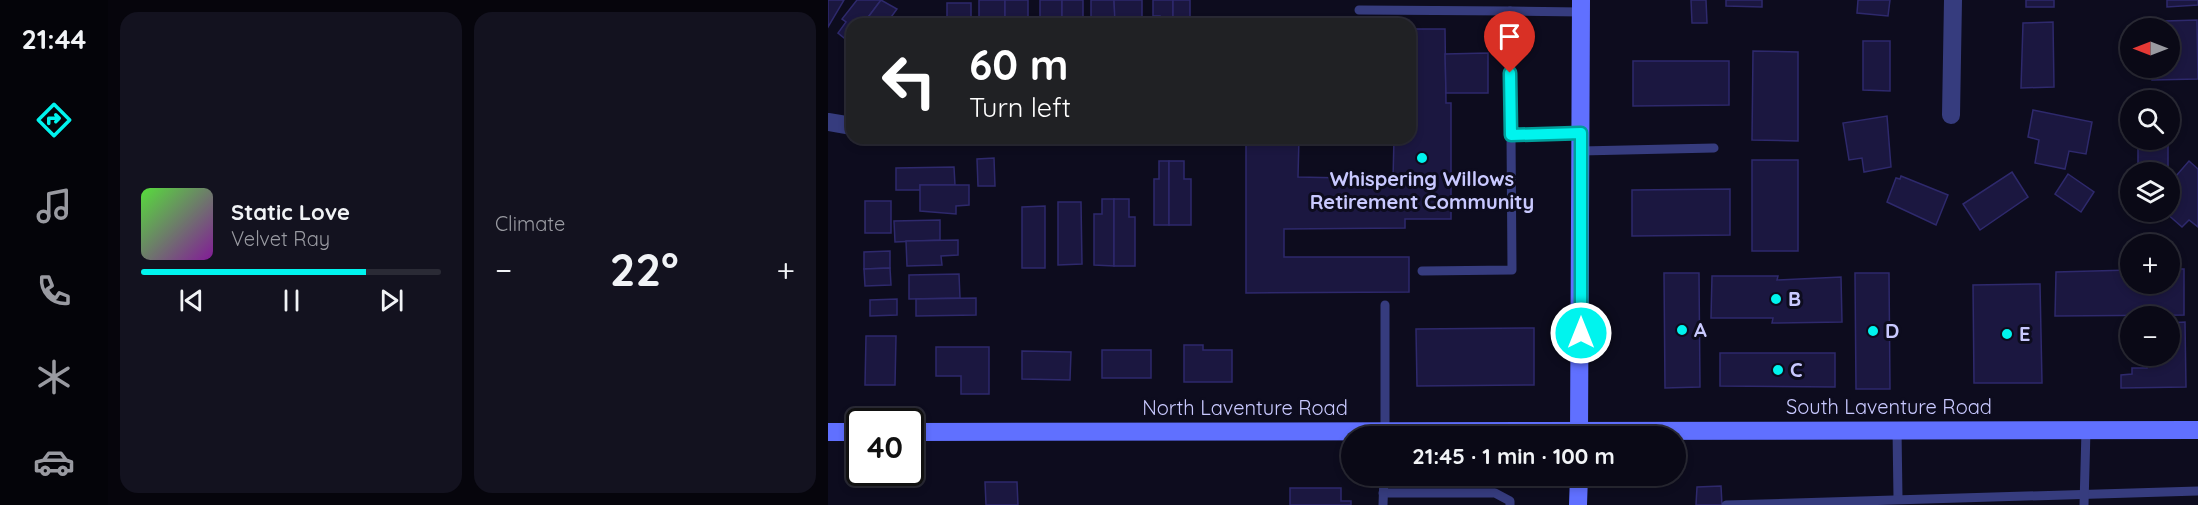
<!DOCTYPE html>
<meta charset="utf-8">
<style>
:root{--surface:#0a0916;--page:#13121f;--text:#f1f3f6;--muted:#999aa1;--line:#2a2a35;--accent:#00f4ee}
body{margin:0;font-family:Quicksand,sans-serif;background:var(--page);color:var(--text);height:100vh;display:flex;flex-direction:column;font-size:22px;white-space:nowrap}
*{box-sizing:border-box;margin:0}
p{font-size:20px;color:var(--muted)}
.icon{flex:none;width:33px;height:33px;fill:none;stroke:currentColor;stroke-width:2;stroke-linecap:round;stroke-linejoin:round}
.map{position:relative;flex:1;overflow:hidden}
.side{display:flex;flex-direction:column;gap:12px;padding:12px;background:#06050c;width:720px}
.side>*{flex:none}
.top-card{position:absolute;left:18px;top:18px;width:570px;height:126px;border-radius:18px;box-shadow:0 3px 9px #0003,0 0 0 2px var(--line);background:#202124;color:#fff;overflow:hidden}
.needle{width:39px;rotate:270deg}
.tools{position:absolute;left:1292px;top:18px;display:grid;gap:12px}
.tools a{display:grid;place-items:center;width:60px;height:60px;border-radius:50%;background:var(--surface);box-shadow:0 3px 9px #0003,0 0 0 2px var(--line);font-size:30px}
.speed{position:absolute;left:18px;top:408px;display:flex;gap:12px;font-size:30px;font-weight:700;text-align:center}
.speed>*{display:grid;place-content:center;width:78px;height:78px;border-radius:50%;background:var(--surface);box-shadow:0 3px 9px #0003,0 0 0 2px var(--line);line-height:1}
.speed .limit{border:3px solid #111;border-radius:9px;background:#fff;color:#111}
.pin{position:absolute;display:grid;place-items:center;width:51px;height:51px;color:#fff;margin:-62px -26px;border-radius:50% 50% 50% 0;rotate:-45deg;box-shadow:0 0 6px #0007}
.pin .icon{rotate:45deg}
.me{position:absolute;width:66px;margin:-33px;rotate:0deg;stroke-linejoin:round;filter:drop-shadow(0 0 4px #0008)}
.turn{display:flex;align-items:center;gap:21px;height:126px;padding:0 24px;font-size:27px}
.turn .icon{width:78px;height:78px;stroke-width:2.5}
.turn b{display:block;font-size:42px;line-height:51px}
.big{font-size:45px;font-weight:700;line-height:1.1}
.side .widget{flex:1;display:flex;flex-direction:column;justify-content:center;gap:9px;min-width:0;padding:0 21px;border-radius:18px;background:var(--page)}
.song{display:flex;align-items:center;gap:18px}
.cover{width:72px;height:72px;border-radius:9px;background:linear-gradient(135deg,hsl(110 70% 55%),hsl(290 70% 35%))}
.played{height:6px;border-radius:3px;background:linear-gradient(90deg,var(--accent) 75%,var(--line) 75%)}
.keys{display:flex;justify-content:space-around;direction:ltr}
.heat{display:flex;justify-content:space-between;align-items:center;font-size:33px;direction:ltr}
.side .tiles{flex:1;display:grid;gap:12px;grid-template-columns:repeat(2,1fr)}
.trip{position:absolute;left:513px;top:426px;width:345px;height:60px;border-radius:30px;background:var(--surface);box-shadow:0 3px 9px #0003,0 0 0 2px var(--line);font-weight:700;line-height:60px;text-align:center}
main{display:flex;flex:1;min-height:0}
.menu{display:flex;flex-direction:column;width:108px;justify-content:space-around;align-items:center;background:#040409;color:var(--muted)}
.menu .icon{width:42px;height:42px}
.menu .on{color:var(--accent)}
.menu b{font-size:27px;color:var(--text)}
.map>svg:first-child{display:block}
</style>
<main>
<nav class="menu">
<b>21:44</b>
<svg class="icon on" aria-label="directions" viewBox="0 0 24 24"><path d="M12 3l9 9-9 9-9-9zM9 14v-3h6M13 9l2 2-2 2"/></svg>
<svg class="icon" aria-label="music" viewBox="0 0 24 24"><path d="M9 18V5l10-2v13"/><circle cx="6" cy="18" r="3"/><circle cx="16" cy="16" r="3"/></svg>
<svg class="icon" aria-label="phone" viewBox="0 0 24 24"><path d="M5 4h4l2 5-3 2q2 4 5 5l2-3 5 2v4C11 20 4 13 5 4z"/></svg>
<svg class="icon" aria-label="climate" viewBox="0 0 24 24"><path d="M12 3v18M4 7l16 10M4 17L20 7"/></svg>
<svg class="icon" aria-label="car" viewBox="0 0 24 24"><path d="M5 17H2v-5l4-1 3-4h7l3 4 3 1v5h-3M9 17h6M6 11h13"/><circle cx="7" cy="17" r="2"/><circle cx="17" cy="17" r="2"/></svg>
</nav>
<section class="side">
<div class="tiles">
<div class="widget">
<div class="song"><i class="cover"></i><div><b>Static Love</b><p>Velvet Ray</p></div></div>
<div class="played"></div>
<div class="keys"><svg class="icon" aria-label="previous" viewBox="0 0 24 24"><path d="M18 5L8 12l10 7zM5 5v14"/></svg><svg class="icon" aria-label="pause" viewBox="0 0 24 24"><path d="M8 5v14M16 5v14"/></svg><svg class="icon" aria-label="next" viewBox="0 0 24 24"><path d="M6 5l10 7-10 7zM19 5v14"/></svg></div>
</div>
<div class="widget"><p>Climate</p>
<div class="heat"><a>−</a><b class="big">22°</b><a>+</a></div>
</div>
</div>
</section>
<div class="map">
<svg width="1370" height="505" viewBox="0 0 1370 505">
<rect width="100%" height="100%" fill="#0d0c1e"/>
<g fill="#1b1740" stroke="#2e296c" stroke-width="1.5">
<path d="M0,0H16L0,27Z"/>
<path d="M29,0H53L35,24H24V38L21,42L10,33L18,22L14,19Z"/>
<path d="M53,0L69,9L58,24H35Z"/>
<rect x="151" y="0" width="26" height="24"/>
<rect x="177" y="0" width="23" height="24"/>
<rect x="212" y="0" width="22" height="21"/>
<rect x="234" y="0" width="21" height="21"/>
<path d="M263,0H286L287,17L263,18Z"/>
<path d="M286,0H314V23L287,24Z"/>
<path d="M325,0H345V24H332V16H325Z"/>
<path d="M345,0H362V17H355V24H345Z"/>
<path d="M863,0H878L879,23H864Z"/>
<path d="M898,0H934V7L898,6Z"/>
<path d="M1030,0H1062L1060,16L1029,13Z"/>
<rect x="1198" y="0" width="28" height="7"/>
<path d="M1339,0H1370V5L1339,7Z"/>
<rect x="119" y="3" width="24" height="21"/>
<rect x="509" y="20" width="21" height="4"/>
<path d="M1369,20L1370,79L1324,80V68H1341V28H1337V21Z"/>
<path d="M1225,22L1226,87L1193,88L1195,23Z"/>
<path d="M582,29H617L618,103H623V219H577V228L456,229V257H581V292L418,293V138H471L470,177L565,179L566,138H582Z"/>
<path d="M1035,41H1062V91L1035,90Z"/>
<path d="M925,51L970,52V141L924,140Z"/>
<path d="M660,53V93H618L617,54Z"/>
<path d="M805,61H901V105L805,106Z"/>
<path d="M1205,110L1264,122L1258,154L1241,151L1237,169L1207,163L1211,140L1200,137Z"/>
<path d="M1059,116L1063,167L1036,172L1034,158L1021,160L1015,123Z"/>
<rect x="1310" y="140" width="30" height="26"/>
<path d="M166,158L167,186H150L149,159Z"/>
<rect x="924" y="160" width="46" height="91"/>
<path d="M331,161H341V225H326V179H331Z"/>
<path d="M341,161H356V179H363V225H341Z"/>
<path d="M1361,161L1370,169V227L1361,220L1354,227L1337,212H1341L1345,204L1341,200V184Z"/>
<path d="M126,167L127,185H92V190H68V168Z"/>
<path d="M1184,172L1200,197L1152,230L1135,204Z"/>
<path d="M1240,174L1266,192L1253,212L1227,194Z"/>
<path d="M1073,176L1120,195L1108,225L1059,202L1068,178L1072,179Z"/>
<path d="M92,185H141V205L128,206V214L92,211Z"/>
<path d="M902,189V235L804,236V190Z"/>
<path d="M274,199H286V266L266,265V214H274Z"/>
<path d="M286,199H301V217H307V266H286Z"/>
<rect x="37" y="201" width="26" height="32"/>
<path d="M230,202H253L254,264L230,265Z"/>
<path d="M217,206V268H194V207Z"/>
<path d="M112,220V240L67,242L66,221Z"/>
<path d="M130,240V255L113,256L114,265L79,266L78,241Z"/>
<path d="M62,251V268L36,269V252Z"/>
<path d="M62,268L63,285L37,286L36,269Z"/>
<path d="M1341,269H1356V315L1227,316L1228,272L1302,270V284H1341Z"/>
<path d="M836,273H871L872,387L837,388Z"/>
<path d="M1027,273H1061L1062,389H1028Z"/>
<path d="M131,274L132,298L81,299V275Z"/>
<path d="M884,276H950L949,280L1013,277L1014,322L944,323L945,318H883Z"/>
<path d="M1212,284L1214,383H1146L1145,285Z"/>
<path d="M148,298V315L88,316V299Z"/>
<path d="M69,299V315L42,316V300Z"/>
<path d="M1357,322L1358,387L1293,388V375L1304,374V368H1319V356H1341V323Z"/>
<path d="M706,328V385L589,386L588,329Z"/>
<path d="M38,336H68L67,385H37Z"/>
<path d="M356,345H375V350H404V382H356Z"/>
<path d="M108,347H161V394H133V376H108Z"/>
<rect x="274" y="350" width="49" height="28"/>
<path d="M194,351L243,352L242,380L194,379Z"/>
<path d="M892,353H1007V387L892,386Z"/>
<path d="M157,482H189L190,505H158Z"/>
<path d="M893,486L894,505H868L869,487Z"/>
<path d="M462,488H513V501H523V505H462Z"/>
</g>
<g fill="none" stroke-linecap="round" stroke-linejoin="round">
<g stroke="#363c7e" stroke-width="9">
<path d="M531,10L682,11"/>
<path d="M753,133L683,135L682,11L753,12"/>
<path d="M753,151L886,148"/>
<path d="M594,271L684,270L683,135"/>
<path d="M557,305V434"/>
<path d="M1069,430L1070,498"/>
<path d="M555,493H667L682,501V505"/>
<path d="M555,505L556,476"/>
<path d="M898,505L1370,491"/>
<path d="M1256,505L1258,430"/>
</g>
<g stroke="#363c7e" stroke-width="18">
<path d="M1123,115L1125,0"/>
<path d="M0,122L24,126"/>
</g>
<g stroke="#6070ff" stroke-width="18">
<path d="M0,432H32"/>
<path d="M82,432L1370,430"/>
<path d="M751,436L753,0"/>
<path d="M750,505L751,476"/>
</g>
</g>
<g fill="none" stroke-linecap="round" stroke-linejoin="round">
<g stroke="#009f9b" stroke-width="15">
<path id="route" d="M682,73L683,135L753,133V333"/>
</g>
<use href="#route" stroke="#00f4ee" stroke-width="10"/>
</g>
<g fill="#00f4ee" stroke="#0d0c1e" stroke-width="2">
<circle cx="594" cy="158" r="6"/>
<circle cx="948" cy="299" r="6"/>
<circle cx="854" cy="330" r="6"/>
<circle cx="1045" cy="331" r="6"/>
<circle cx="1179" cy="334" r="6"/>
<circle cx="950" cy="370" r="6"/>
</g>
<g text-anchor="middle" stroke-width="6" stroke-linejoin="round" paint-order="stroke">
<g font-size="20" font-weight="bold" fill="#c9c9ff" stroke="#0d0c1e" text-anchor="start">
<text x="594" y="186" text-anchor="middle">Whispering Willows<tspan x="594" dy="23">Retirement Community</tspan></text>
<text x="960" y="306">B</text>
<text x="866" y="337">A</text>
<text x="1057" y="338">D</text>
<text x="1191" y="341">E</text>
<text x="962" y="377">C</text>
</g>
<g font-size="20" fill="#c9c9ff" stroke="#0d0c1e">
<text x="1061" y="414">South Laventure Road</text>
<text x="417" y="415">North Laventure Road</text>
</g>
</g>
</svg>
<div class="tools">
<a><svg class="needle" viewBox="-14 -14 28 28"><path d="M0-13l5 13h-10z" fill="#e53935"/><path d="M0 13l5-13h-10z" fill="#999aa1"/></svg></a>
<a><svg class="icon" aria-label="search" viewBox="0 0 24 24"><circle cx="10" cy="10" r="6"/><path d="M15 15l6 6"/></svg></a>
<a><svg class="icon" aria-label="layers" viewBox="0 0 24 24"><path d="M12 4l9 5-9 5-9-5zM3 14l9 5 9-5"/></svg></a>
<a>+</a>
<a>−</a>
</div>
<div class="speed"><div class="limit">40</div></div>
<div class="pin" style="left:682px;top:73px;background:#d93025"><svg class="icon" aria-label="arrive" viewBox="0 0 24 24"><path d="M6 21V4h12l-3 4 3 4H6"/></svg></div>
<svg class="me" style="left:753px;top:333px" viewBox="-20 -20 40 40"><circle r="17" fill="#00f4ee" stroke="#fff" stroke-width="3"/><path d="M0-11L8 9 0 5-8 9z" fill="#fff"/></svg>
<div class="trip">21:45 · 1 min · 100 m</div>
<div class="top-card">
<div class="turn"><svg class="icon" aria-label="left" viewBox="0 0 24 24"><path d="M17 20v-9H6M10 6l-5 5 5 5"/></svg><div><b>60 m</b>Turn left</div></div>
</div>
</div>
</main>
